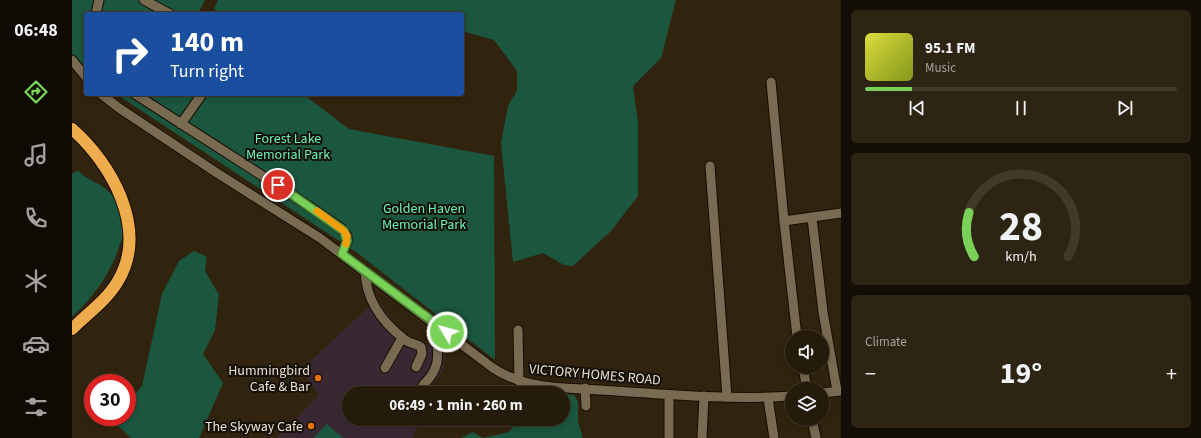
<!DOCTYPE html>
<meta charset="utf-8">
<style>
:root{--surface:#251b0a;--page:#2d2413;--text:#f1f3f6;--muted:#a3a19c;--line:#42392b;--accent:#7ad157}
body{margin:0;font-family:"Source Sans 3",sans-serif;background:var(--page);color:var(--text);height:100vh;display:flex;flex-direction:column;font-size:15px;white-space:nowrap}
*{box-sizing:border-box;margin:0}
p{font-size:13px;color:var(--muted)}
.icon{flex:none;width:22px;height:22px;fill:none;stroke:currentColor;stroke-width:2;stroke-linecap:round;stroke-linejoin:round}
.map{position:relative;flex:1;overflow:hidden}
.details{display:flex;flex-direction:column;gap:10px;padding:10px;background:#140f06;width:360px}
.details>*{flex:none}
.top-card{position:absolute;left:12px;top:12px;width:380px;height:84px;border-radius:4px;box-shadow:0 2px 6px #0003,0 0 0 1px var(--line);background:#1a4fa0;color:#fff;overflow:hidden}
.fabs{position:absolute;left:713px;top:330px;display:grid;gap:8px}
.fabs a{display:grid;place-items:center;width:44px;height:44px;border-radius:50%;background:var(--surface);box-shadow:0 2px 6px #0003,0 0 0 1px var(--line);font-size:20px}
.speed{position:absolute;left:12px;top:374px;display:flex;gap:8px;font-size:20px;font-weight:700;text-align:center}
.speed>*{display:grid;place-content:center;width:52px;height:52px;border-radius:50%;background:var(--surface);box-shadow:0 2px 6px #0003,0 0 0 1px var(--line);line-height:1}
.speed .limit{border:6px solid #d22;background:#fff;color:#111}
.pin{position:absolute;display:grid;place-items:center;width:34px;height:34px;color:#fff;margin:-17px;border:2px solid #fff;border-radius:50%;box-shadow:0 1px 4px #0007}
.me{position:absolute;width:44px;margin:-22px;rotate:307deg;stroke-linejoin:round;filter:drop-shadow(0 0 3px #0008)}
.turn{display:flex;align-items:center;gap:14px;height:84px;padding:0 20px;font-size:18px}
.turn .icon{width:52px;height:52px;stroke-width:2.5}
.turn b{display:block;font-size:28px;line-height:34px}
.big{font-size:30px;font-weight:700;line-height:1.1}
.details .widget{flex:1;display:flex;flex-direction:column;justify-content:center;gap:6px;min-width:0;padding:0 14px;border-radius:6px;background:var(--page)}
.details .dial{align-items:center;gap:0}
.dial svg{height:104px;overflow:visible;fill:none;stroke:var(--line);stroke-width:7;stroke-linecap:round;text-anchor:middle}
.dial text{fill:var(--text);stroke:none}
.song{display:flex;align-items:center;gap:12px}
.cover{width:48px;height:48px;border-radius:6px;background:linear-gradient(135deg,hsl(60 70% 55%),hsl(70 70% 35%))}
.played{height:4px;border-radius:2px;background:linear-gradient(90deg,var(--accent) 15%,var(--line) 15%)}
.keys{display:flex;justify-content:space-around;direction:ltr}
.heat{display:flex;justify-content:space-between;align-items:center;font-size:22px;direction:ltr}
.trip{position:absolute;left:270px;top:386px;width:228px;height:40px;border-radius:20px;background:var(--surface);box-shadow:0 2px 6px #0003,0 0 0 1px var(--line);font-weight:700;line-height:40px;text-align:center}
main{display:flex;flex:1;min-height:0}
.menu{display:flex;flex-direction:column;width:72px;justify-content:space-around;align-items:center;background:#0f0b04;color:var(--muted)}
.menu .icon{width:28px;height:28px}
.menu .selected{color:var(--accent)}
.menu b{font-size:18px;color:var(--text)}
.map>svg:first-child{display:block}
</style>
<main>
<nav class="menu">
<b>06:48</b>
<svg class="icon selected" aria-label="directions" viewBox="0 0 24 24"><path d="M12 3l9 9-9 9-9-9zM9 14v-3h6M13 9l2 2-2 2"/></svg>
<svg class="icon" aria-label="music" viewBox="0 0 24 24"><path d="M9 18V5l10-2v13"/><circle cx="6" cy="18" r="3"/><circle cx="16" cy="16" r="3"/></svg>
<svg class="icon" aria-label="phone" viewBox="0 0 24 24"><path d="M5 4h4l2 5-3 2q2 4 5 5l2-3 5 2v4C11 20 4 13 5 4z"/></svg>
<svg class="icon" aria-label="climate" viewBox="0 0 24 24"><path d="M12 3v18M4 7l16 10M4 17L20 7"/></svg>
<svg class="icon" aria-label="car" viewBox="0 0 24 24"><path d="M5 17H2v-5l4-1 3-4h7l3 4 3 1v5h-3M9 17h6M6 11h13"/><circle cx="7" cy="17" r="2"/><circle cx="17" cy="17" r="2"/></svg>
<svg class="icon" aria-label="filters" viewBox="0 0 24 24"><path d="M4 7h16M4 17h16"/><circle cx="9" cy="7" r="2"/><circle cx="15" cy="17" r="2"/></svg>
</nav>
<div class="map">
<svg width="769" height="438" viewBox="0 0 769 438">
<rect width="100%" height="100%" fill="#31240e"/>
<path fill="#392831" d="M305,299L328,330L341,339L373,351L371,371L358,387L349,393H277V419H350L340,438H271L255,424L241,438H204L247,395L229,370Z"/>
<g fill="#1b563f">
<path d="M0,0H133L126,14H14V70L0,54Z"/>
<path d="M146,0H604L589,58L561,86L566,122V196L539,231L501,266L492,265L471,253L441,262L429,143L436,106L445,90V71L422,40L390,31V14H149L142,9Z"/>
<path d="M44,94H231L277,129L422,156L423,360L284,252Z"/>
<path d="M6,170C16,183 32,181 43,200C47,208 52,224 52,232C51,237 48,243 47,247C38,275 21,297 0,317V174Z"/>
<path d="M122,251L135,257L133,271L147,295L143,330L131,354L151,383L127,438H59L45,425V417H55V393L63,394L70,386L90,294L107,261Z"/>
<path d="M444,388L479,393H439Z"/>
<path d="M491,394L502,395L506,402V422L511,438H389L401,432L411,438L437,432L447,419H491Z"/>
<path d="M255,424L271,438H241Z"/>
</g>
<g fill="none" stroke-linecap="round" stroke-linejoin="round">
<g stroke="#190d00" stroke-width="11">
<g id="minor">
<path d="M72,0L98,14"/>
<path d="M24,14L27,0"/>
<path d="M0,60L14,77"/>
<path d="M699,82L712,221L725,337"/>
<path d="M29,94L47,108L145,173L248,238L421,368C457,392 502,387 544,391C603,395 661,400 720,396"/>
<path d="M63,94L219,194L269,228L275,236V241L270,254"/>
<path d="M109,124L130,94"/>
<path d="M638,166L655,397"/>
<path d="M740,218L751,312L765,391"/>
<path d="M712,221L769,213"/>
<path d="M293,271C294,300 309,321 332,339C337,344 344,343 349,347L350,354L344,367"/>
<path d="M446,330L447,381"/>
<path d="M731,367L735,389"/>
<path d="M313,368L330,338"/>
<path d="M351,385C372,365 365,351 363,324"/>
<path d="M513,388L514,406"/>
<path d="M750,393L769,391"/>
<path d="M597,395V438"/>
<path d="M696,398L702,438"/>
<path d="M740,419L744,438"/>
<path d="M630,438L632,396"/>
</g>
</g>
<g stroke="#190d00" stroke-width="14">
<path id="highway" d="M0,129C39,163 77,229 46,281C35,300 16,313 0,329"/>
</g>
<use href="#minor" stroke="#796a52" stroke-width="9"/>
<use href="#highway" stroke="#efac4c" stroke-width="12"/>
</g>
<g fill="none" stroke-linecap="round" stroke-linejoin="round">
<g stroke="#4f8839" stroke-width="10">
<path id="route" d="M206,185L272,231L275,241L270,254L375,332"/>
</g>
<use href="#route" stroke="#7ad157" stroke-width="7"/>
<path stroke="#f59e0b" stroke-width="7" d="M245,211L272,231L275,236L274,244"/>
</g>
<g fill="#e8710a" stroke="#140f06" stroke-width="1.5">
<circle cx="246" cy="378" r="4"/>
<circle cx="239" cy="426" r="4"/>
</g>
<g text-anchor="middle" stroke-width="4" stroke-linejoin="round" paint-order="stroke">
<g font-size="14" fill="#69f6bd" stroke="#140f06">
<text x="216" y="143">Forest Lake<tspan x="216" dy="16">Memorial Park</tspan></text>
<text x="352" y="213">Golden Haven<tspan x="352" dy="16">Memorial Park</tspan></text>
</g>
<g font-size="14" fill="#ebe2d5" stroke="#140f06" text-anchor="end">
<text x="238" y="375">Hummingbird<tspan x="238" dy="16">Cafe &amp; Bar</tspan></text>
<text x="231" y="431">The Skyway Cafe</text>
</g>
<g font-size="14" fill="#ebe2d5" stroke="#140f06">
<text transform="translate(523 374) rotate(5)" y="5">VICTORY HOMES ROAD</text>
</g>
</g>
</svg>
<div class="fabs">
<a><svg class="icon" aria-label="sound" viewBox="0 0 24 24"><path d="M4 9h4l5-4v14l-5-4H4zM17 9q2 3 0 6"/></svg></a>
<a><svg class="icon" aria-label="layers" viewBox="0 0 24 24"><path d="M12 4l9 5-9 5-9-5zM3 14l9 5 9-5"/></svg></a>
</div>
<div class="speed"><div class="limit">30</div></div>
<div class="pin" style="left:206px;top:185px;background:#d93025"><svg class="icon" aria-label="arrive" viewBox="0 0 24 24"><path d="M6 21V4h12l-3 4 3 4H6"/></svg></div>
<svg class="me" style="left:375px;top:332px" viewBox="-20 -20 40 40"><circle r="17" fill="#7ad157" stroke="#fff" stroke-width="3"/><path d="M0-11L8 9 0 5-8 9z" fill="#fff"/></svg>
<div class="trip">06:49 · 1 min · 260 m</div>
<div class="top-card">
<div class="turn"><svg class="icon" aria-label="right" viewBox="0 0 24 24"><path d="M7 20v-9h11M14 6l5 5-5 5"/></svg><div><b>140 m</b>Turn right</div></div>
</div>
</div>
<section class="details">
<div class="widget">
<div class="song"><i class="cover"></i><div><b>95.1 FM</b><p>Music</p></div></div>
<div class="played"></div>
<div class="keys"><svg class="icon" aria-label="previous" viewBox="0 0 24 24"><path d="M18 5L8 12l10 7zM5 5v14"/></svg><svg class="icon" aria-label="pause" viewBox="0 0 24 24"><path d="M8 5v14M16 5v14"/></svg><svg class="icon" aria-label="next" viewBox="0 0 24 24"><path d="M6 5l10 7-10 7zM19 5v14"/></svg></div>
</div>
<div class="widget dial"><svg viewBox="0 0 100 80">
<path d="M14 69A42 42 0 1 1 86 69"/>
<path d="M14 69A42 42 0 0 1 10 35" stroke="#7ad157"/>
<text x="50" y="56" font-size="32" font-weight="700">28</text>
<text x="50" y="72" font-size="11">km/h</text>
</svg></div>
<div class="widget"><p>Climate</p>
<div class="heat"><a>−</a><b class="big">19°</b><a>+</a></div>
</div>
</section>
</main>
